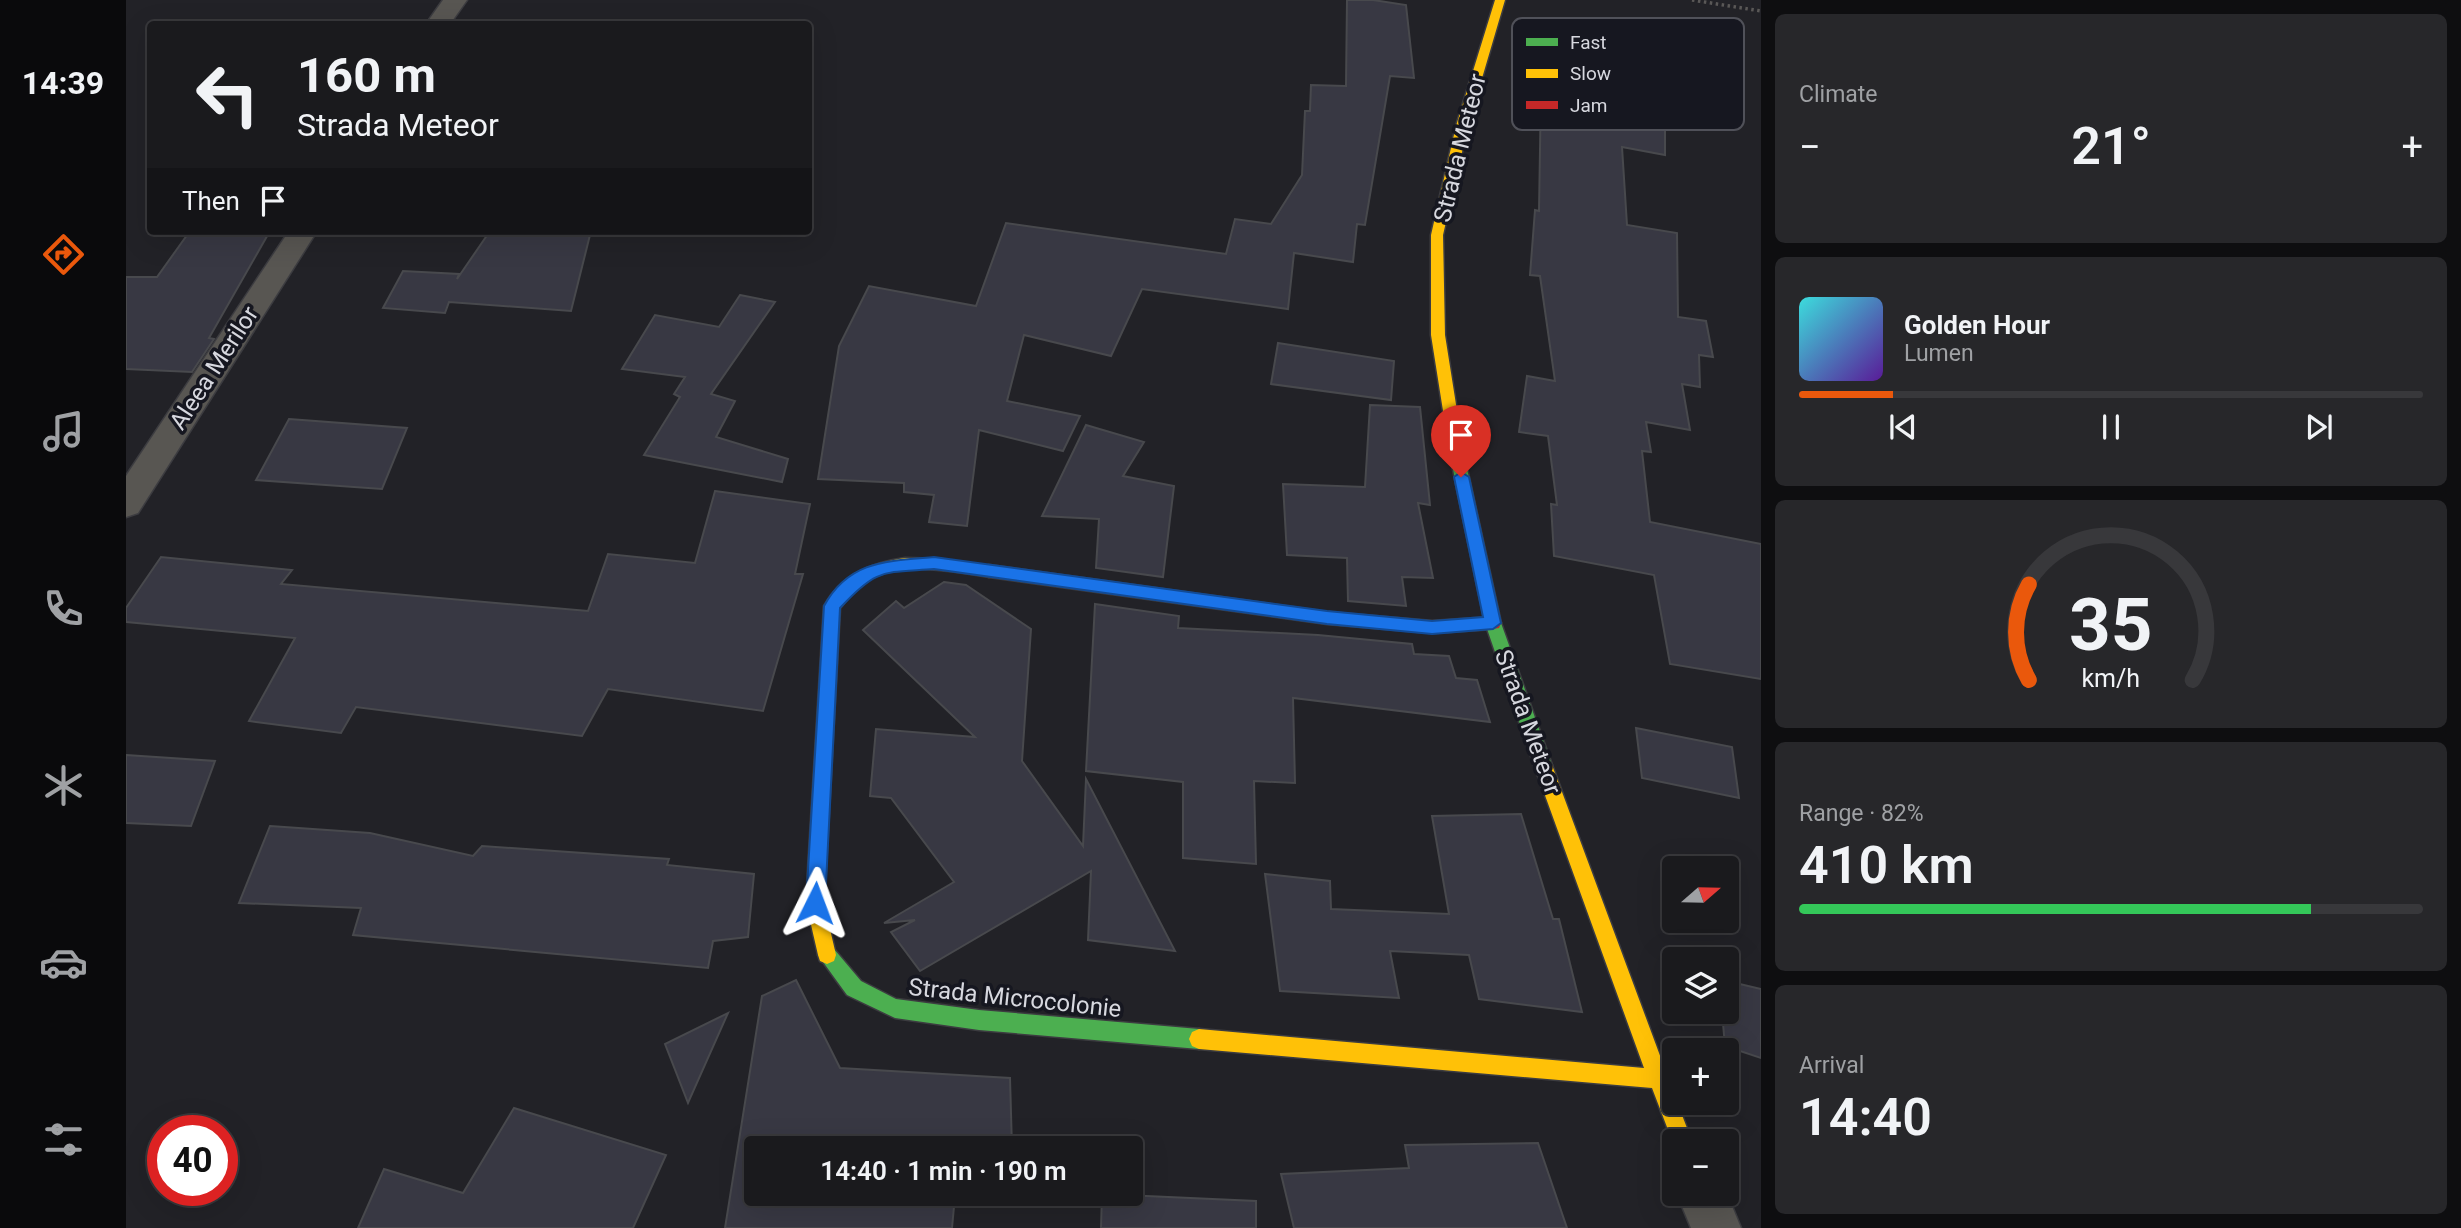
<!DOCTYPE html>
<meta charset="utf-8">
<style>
:root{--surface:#1a1a1d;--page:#27272a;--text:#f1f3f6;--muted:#9fa1a4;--line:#38383b;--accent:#ea580c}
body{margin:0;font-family:Roboto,sans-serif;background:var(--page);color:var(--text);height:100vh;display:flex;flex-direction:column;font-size:26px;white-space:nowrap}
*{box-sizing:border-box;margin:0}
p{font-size:23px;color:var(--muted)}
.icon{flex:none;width:38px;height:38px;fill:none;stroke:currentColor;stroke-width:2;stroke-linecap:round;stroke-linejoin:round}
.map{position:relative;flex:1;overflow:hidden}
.details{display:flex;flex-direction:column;gap:14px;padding:14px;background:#0e0e10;width:700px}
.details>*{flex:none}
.guide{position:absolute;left:21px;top:21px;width:665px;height:214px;border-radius:7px;box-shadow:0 7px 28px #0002,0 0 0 2px var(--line);background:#1a1a1d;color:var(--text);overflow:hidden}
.needle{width:46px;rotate:70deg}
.buttons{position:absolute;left:1536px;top:856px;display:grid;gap:14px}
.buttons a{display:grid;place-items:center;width:77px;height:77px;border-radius:7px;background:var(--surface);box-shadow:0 7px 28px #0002,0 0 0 2px var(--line);font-size:35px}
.speed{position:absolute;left:21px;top:1115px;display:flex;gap:14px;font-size:35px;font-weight:700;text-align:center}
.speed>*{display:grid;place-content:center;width:91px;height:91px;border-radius:50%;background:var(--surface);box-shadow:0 7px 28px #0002,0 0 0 2px var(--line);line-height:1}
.speed .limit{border:10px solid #d22;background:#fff;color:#111}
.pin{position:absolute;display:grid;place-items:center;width:60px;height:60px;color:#fff;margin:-72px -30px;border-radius:50% 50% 50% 0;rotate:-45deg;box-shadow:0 0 7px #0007}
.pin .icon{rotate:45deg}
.me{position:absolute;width:77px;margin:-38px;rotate:3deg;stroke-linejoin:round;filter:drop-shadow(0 0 5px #0008)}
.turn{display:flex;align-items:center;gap:24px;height:147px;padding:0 35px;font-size:32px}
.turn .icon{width:91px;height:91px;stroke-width:2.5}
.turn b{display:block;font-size:49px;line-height:60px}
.then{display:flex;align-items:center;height:66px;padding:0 35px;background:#0003;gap:14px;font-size:26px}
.big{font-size:52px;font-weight:600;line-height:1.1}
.details .tile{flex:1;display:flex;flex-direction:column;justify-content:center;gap:10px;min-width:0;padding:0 24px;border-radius:10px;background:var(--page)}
.details .dial{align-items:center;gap:0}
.dial svg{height:182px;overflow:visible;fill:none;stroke:var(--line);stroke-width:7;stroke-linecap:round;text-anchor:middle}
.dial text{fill:var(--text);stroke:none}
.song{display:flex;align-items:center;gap:21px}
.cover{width:84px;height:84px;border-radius:10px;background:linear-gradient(135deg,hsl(180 70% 55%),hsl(270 70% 35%))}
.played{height:7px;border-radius:4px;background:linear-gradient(90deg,var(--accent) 15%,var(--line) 15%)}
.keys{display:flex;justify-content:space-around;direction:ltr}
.heat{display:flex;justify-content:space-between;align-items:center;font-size:38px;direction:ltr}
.charge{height:10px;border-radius:5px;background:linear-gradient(90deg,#34c759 82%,var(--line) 0)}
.trip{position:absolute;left:618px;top:1136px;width:399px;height:70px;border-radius:7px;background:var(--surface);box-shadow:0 7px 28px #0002,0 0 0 2px var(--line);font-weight:600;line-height:70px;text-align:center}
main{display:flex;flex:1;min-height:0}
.menu{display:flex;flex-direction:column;width:126px;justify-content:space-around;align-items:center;background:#0a0a0c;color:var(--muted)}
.menu .icon{width:49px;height:49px}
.menu .active{color:var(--accent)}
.menu b{font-size:32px;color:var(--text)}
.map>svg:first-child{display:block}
</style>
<main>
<nav class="menu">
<b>14:39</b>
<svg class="icon active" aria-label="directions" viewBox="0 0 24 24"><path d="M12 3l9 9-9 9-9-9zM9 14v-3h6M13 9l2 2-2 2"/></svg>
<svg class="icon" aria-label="music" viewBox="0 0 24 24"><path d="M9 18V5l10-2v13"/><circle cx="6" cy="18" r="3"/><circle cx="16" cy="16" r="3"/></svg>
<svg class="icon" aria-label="phone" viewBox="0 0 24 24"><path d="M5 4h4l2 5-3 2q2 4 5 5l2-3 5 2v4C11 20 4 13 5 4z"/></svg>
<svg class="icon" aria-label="climate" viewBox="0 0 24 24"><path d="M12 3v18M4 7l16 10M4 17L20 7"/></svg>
<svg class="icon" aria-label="car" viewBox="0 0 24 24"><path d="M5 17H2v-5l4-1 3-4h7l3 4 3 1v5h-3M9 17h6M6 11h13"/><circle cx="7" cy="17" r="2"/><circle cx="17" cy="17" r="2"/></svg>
<svg class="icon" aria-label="filters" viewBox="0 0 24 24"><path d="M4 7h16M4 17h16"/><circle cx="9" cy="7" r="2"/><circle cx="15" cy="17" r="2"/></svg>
</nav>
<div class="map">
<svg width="1635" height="1228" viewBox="0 0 1635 1228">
<rect width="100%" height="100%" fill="#222227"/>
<g fill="#383843" stroke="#48494d" stroke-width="2">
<path d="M1221,0H1247L1280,5L1288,78L1264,76L1239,225L1231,224L1227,262L1168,253L1162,309L1016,289L985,356L898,335L881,401L954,416L937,451L853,430L841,526L803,522L808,495L778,492V483L692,479L713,346L743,286L850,306L880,223L1100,254L1109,219L1145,224L1176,175L1179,111H1184L1185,85L1220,86Z"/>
<path d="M1455,45L1545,59L1546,121L1539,120V155L1496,147L1501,225L1551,233L1552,317L1580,321L1587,357L1573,355L1574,387L1556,384L1564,430L1520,422L1525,452L1516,451L1524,522L1635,544V679L1544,664L1528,575L1428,556L1425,504L1431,505L1422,436L1393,432L1401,376L1429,381L1414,276L1404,275L1409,210L1413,211L1415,88L1387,82L1396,47L1454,58Z"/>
<path d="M64,231H144L83,338L88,339L66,372L0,369V277H31Z"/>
<path d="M364,231H465L445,311L323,302L319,313L257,308L277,271L333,274L331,279Z"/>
<path d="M614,295L649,302L585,394L609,401L590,437L662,459L656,482L518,455L554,397L548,394L559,377L496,369L529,315L593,327Z"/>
<path d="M1152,343L1268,361L1265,400L1145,384Z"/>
<path d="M1244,405L1294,407L1304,505L1292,503L1307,578L1276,577L1280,606L1222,601L1221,558L1161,555L1157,484L1239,487Z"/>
<path d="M163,419L281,428L256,489L130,480Z"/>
<path d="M960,425L1018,442L997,476L1048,486L1037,577L970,568L973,519L916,516Z"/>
<path d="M589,491L684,504L669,574H677L637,711L482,689L456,736L230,707L215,733L123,721L169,638L0,622V608L35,557L166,570L155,584L462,611L482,554L569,563Z"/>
<path d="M818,582L840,585L905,629L896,761L957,846L960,779L1049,951L962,940L965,871L794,971L765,932L789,920L758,923L828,882L765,798L744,796L750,729L849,737L737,630L770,601L778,608Z"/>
<path d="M969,604L1053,616L1052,628L1192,635L1286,644L1288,654L1323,656L1330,678L1351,680L1364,722L1167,698L1169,783L1128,781L1130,864L1057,858V782L960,771Z"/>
<path d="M1510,728L1606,747L1613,798L1516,778Z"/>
<path d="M0,755L89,761L65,826L0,823Z"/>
<path d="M1395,814L1427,919H1433L1456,1012L1353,999L1343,955L1264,951L1273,998L1154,991L1139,874L1204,881L1205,909L1323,914L1306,816Z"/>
<path d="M144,826L244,833L347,856L356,846L543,859L541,865L628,874L622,937L587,941L582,968L227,935L235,908L113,903Z"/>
<path d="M670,980L714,1068L884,1078L886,1148H630V1194L886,1195L829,1196L826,1228H599L636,996Z"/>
<path d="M1601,981L1635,989V1058L1599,1046L1596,1012H1601Z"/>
<path d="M602,1013L562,1103L539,1044Z"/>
<path d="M388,1108L540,1155L507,1228H232L258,1169L337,1193Z"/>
<path d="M1412,1143L1441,1228H1168L1155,1174L1283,1168L1279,1145Z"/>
<path d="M976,1194L1130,1201V1228H975Z"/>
</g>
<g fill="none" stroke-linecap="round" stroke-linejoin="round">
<g stroke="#3c3c40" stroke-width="3">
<g id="street">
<path d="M317,0H341L324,24H300Z"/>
<path d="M163,231H191L12,513L0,517V476Z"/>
<path d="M1551,1194H1601L1615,1228H1565Z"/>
</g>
</g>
<g stroke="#3c3c40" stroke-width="3">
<g id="fast">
<path d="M1331,450L1338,455L1375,623L1426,765L1423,770L1417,773L1411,770L1408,765L1359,623L1324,455Z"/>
<path d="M701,946L708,949L735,981L770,999L853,1010L1073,1029L1080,1032L1083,1039L1080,1046L1073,1049L853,1030L769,1018L721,995L692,955L694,949Z"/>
</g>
</g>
<g stroke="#3c3c40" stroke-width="3">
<g id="slow">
<path d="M1369,0H1379L1342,126L1317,235L1319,335L1338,455L1331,460L1324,455L1305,335V235L1330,126Z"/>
<path d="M779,558L814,559L868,567L871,571L868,575L863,577C825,571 770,559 736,584C727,591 721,600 714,608L698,903L710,955L708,961L701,964L694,961L692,955L680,903L698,606C715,575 745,563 779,558Z"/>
<path d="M1417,757L1423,760L1426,765L1549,1096V1102H1551L1566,1141H1549V1148L1526,1088L1073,1049L1066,1046L1063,1039L1066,1032L1073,1029L1518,1068L1408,765L1411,760Z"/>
</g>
</g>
<g stroke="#3c3c40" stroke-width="3">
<path id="jam" d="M863,565L1201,612L1306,621L1367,617L1373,618L1375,623L1373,628L1367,629L1306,633L1201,624L863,577L858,575L855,571L858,567Z"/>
</g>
<path stroke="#5a5857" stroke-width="3.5" stroke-dasharray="2.5 3.5" stroke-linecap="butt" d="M1566,0L1635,11"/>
<use href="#street" fill="#585652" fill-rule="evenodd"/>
<use href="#fast" fill="#4caf50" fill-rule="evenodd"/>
<use href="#slow" fill="#ffc107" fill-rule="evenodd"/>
<use href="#jam" fill="#c62828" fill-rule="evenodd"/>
</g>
<path fill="#1a73e8" stroke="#114b97" stroke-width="2" d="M1335,472L1343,477L1375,623L1367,629L1306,634L1201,624L808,569C756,573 751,568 714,608L699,903L696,909L689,911L683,909L680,903L698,606C723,560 762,561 808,557L1201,611L1306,621L1357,617L1328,477Z"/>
<g text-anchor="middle" stroke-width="7" stroke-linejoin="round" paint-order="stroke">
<g font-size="24" fill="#d7d8df" stroke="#161720">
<text transform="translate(1334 148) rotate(-76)" y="8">Strada Meteor</text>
<text transform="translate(88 368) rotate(-57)" y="8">Aleea Merilor</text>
<text transform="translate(1402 722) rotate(70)" y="8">Strada Meteor</text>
<text transform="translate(889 998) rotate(6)" y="8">Strada Microcolonie</text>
</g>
</g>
<rect x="1386" y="18" width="232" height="112" rx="10" fill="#161720" stroke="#505159" stroke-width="2"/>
<rect x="1400" y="38" width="32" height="8" fill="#4caf50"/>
<rect x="1400" y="69" width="32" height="9" fill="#ffc107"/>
<rect x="1400" y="101" width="32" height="8" fill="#c62828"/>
<g font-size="19" fill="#d7d8df">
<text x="1444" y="49">Fast</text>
<text x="1444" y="80">Slow</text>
<text x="1444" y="112">Jam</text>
</g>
</svg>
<div class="buttons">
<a><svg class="needle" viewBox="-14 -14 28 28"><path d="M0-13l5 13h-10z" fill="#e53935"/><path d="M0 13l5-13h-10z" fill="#9fa1a4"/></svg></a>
<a><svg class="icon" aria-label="layers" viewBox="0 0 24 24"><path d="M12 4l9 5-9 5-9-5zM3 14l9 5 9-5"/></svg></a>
<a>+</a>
<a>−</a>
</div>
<div class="speed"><div class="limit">40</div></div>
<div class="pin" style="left:1335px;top:477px;background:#d93025"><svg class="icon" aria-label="arrive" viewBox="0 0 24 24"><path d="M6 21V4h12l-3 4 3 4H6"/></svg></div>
<svg class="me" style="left:689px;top:903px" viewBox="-20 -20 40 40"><path d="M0-17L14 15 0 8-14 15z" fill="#1a73e8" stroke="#fff" stroke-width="4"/></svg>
<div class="trip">14:40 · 1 min · 190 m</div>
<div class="guide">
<div class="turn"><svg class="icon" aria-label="left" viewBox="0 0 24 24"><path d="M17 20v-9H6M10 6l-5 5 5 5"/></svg><div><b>160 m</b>Strada Meteor</div></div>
<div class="then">Then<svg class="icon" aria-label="arrive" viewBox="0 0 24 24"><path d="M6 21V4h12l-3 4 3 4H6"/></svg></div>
</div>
</div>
<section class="details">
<div class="tile"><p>Climate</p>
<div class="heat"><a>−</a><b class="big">21°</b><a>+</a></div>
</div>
<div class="tile">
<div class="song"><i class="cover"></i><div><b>Golden Hour</b><p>Lumen</p></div></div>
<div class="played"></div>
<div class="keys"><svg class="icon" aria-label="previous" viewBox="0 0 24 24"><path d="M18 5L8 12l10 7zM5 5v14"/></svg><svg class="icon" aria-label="pause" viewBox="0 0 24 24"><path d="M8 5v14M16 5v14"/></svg><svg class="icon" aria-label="next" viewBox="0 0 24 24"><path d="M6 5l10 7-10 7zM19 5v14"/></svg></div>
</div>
<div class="tile dial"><svg viewBox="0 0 100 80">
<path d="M14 69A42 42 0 1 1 86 69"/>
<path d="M14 69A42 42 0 0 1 14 27" stroke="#ea580c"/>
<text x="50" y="56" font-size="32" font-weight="700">35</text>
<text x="50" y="72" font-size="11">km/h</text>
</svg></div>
<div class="tile"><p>Range · 82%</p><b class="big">410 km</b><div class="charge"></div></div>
<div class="tile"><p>Arrival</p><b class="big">14:40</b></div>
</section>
</main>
